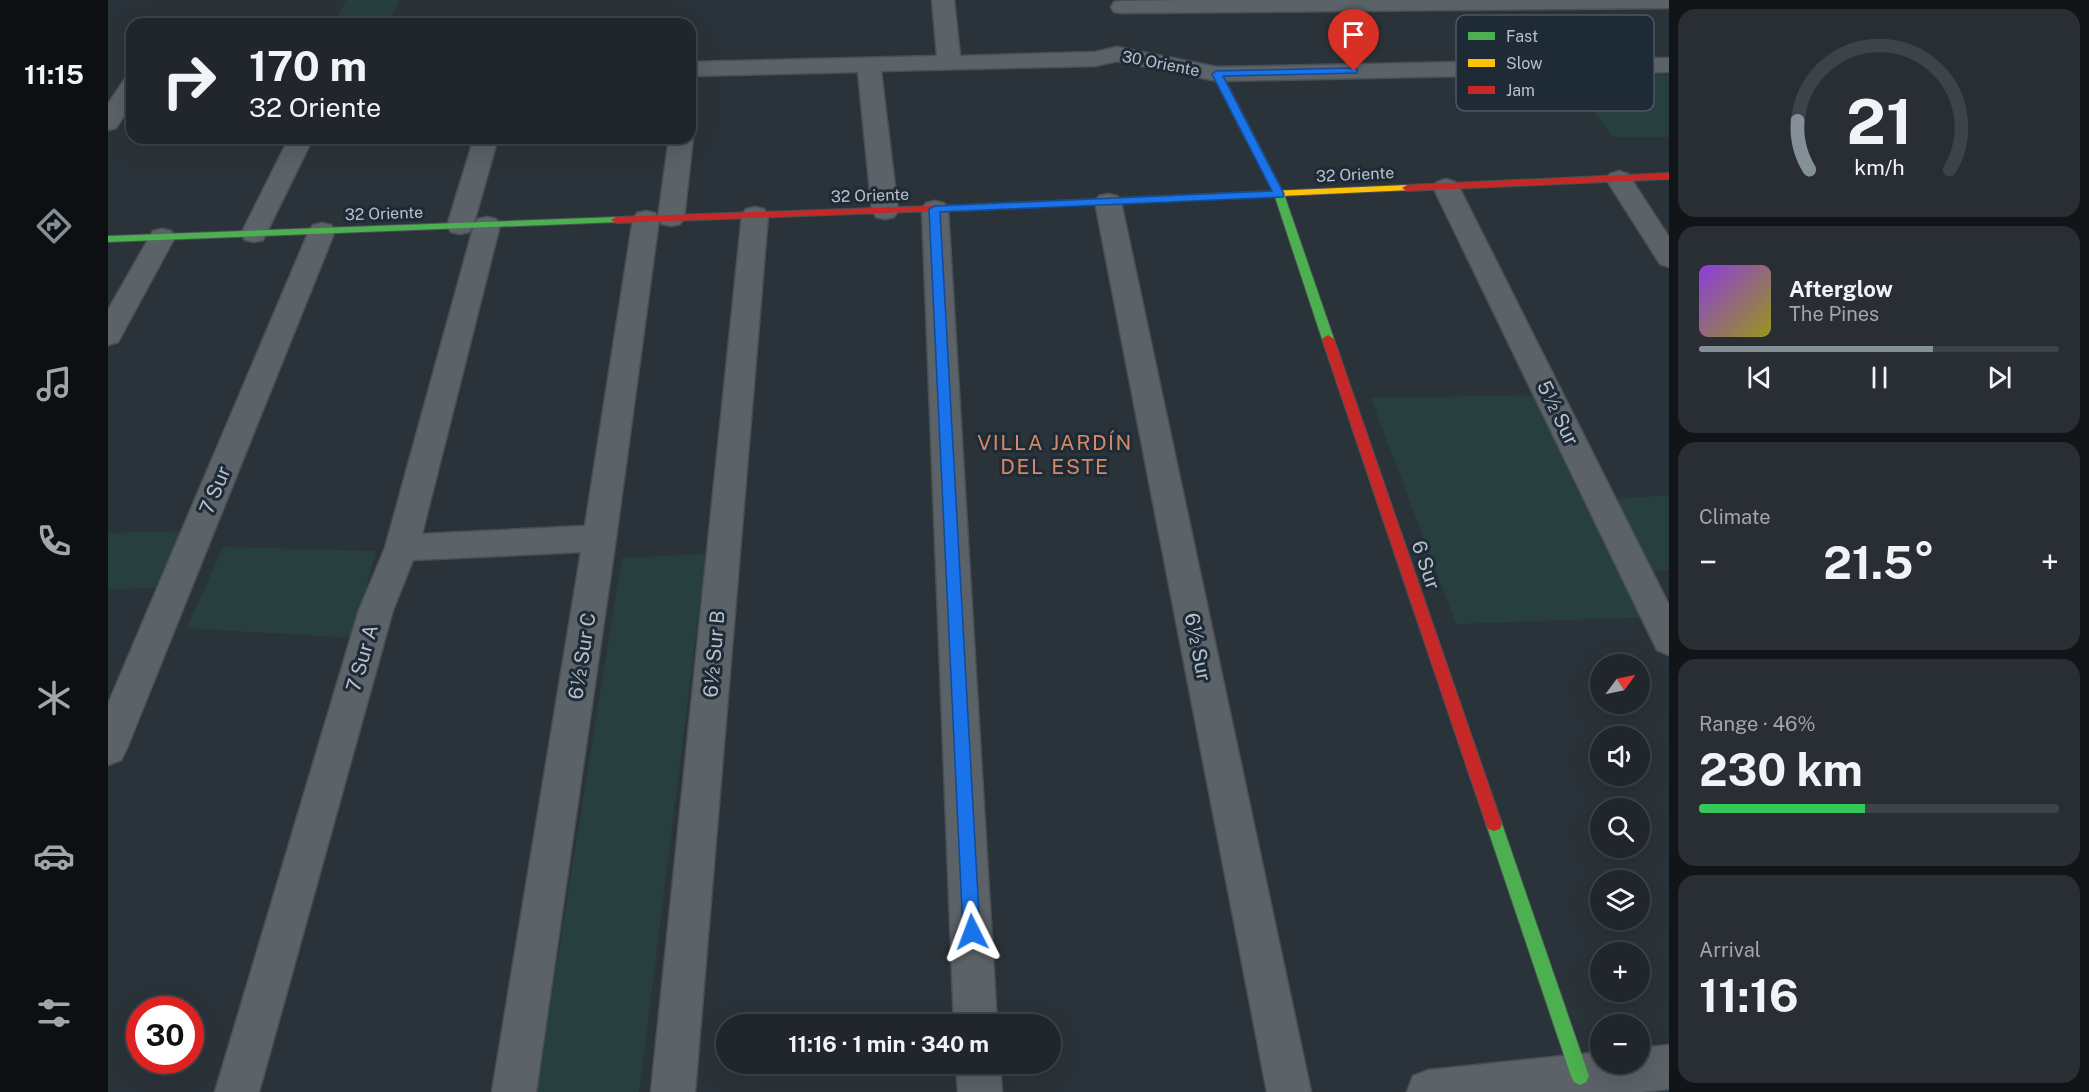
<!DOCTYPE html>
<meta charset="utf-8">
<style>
:root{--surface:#20262c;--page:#282e34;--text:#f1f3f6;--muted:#a2a5a9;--line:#3d4348;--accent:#858f98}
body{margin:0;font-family:"Public Sans",sans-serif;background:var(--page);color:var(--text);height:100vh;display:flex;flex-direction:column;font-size:22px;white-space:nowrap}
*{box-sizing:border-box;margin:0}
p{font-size:20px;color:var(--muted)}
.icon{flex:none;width:33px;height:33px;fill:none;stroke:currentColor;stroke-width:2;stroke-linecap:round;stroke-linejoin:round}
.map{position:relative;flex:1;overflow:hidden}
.sheet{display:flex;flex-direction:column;gap:9px;padding:9px;background:#121518;width:420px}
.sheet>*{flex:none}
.guide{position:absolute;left:18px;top:18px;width:570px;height:126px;border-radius:18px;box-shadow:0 6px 24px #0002,0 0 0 2px var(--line);background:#20262c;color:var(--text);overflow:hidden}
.needle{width:39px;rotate:57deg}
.fabs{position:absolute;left:1482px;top:654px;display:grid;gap:12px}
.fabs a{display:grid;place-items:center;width:60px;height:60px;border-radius:50%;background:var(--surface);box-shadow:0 6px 24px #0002,0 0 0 2px var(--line);font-size:30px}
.speed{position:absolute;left:18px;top:996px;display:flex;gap:12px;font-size:30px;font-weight:700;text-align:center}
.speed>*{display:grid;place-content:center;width:78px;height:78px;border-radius:50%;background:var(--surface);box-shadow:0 6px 24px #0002,0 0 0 2px var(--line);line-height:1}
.speed .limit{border:9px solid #d22;background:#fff;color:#111}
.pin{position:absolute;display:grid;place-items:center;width:51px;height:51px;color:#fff;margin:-62px -26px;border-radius:50% 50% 50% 0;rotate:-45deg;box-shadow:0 0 6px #0007}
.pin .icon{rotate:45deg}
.me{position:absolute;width:66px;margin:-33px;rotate:357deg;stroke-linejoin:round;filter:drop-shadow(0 0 4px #0008)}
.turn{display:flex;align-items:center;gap:21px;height:126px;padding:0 24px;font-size:27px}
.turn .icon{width:78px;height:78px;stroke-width:2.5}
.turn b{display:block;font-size:42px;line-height:51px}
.big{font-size:45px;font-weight:700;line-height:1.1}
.sheet .tile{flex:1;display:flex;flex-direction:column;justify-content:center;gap:9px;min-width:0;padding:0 21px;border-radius:18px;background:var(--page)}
.sheet .dial{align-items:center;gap:0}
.dial svg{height:156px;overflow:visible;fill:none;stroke:var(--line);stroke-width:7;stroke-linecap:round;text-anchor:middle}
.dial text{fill:var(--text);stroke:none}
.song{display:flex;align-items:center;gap:18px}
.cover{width:72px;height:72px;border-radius:9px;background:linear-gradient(135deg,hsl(270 70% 55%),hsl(60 70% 35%))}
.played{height:6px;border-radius:3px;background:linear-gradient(90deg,var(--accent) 65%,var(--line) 65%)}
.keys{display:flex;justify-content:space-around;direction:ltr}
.heat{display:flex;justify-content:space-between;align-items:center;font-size:33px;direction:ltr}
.charge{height:9px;border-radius:4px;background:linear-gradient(90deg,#34c759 46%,var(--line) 0)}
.trip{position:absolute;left:608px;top:1014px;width:345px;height:60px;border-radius:30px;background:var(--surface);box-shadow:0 6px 24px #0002,0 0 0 2px var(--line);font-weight:700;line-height:60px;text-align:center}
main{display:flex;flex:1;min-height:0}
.tabs{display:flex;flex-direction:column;width:108px;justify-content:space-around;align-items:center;background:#0d0f12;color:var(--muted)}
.tabs .icon{width:42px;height:42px}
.tabs .selected{color:var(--accent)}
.tabs b{font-size:27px;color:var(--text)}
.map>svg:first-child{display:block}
</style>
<main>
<nav class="tabs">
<b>11:15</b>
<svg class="icon selected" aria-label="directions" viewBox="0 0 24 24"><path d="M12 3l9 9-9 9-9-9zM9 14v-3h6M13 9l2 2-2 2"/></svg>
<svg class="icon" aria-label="music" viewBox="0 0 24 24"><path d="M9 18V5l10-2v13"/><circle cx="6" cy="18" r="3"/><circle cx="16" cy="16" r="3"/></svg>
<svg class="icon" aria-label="phone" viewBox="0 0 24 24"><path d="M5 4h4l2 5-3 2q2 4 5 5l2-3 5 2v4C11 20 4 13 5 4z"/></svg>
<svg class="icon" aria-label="climate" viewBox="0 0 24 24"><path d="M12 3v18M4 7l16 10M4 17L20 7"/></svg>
<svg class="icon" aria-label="car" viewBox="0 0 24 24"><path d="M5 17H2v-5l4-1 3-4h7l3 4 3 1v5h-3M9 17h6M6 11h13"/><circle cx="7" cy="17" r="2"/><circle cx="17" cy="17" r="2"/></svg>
<svg class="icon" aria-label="filters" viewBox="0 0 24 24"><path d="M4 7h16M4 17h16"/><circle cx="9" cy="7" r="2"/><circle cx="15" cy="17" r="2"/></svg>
</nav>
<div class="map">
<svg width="1561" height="1092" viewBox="0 0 1561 1092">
<rect width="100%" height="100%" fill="#2b333a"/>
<g fill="#283f40">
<path d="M238,0H291L280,24H226Z"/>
<path d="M1561,75V137H1505L1459,76Z"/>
<path d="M1439,395L1546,617L1348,624L1263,398Z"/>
<path d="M1561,495V570L1540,571L1504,499Z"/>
<path d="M75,531L56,587L0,590V533Z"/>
<path d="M115,547L268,551L244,638L79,628Z"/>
<path d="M598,554L531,1092H428L514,558Z"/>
</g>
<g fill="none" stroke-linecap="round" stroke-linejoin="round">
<g stroke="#494f54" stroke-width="3">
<g id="street">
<path d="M824,0H846L852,56L987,52L1009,47L1109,67L1561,58V72L1109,81L1009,61L987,66L773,71L790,211L786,217L777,219L768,217L764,211L750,72L582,76V62L829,56Z"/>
<path d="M1075,0H1561V8L1014,13L1006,12L1003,7L1006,2L1014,1Z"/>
<path d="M24,78V104L8,128L0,130V104L16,80Z"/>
<path d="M582,133L585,138L576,218L572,224L563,226L554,224L551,219L508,538L428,1092H384L473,552L305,560L285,610L151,1092H107L251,610L277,548L366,225L370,219L379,217L388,219L392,225L314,534L477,526L525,219L529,213L538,211L547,213L550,218L561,138H582Z"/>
<path d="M181,138H205L155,240L146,242L137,240L133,234Z"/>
<path d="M366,138H390L365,226L361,232L352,234L343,232L339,226Z"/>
<path d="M1511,171L1520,174L1561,237V267L1552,264L1498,179L1502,174Z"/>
<path d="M1338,179L1347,182L1351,187L1561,605V655L1549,650L1325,187L1329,182Z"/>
<path d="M1000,194L1009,196L1013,202L1203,1092H1159L987,202L991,196Z"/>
<path d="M827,201L836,203L840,209L889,1024H846L814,209L818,203Z"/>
<path d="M647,207L656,209L660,215L587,1092H543L634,215L638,209Z"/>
<path d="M214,223L223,225L227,231L19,748L13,760L0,765V704L201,231L205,225Z"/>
<path d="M54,229L63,231L67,237L10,342L0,345V310L45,231Z"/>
<path d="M1561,1045V1089L1533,1092H1299L1305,1076L1321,1070L1492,1052V1064H1532V1048Z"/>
<path d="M848,1064H892L894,1092H850Z"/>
</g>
</g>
<g stroke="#494f54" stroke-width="2">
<g id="fast">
<path d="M1106,72L1114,74L1176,194L1226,339L1224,342H1216L1214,339L1166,194L1104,74Z"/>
<path d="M508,217L512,218V222L0,242V236Z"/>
<path d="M1386,817L1392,819L1394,824L1481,1076L1478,1082L1472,1085L1466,1082L1463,1076L1378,824L1380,819Z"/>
</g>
</g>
<g stroke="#494f54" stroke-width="2">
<path id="slow" d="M1299,185L1303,186V190L851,211L846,208L851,205Z"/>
</g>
<g stroke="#494f54" stroke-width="2">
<g id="jam">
<path d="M1561,173V179L1299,191L1294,188L1299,185Z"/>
<path d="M851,205L855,206V210L508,223L503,220L508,217Z"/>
<path d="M1220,335L1226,339L1394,824L1392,829L1386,831L1380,829L1378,824L1214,339Z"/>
</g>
</g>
<use href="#street" fill="#5b6268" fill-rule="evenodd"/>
<use href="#fast" fill="#4caf50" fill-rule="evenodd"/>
<use href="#slow" fill="#ffc107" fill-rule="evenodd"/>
<use href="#jam" fill="#c62828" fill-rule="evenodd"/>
</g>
<path fill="#1a73e8" stroke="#114b97" stroke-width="1.5" d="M1246,68L1249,69V73L1115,76L1176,194L1175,197L832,212L872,932L870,938L864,940L858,938L855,932L821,209L827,206L1164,191L1104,74L1108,71Z"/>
<g text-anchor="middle" stroke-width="6" stroke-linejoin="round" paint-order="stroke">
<g font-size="16" fill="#b6c0ca" stroke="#1e2a35">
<text transform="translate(1053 63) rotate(11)" y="6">30 Oriente</text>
<text transform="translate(1247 174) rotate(-3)" y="6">32 Oriente</text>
<text transform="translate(762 195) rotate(-2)" y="6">32 Oriente</text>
<text transform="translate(276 213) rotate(-2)" y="6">32 Oriente</text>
</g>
<g font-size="20" fill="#b6c0ca" stroke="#1e2a35">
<text transform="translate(1450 413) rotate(64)" y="7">5½ Sur</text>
<text transform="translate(107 490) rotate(-67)" y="7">7 Sur</text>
<text transform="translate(1318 565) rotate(71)" y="7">6 Sur</text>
<text transform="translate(1090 647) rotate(79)" y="7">6½ Sur</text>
<text transform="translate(606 654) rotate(-85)" y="7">6½ Sur B</text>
<text transform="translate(474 656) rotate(-81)" y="7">6½ Sur C</text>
<text transform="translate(254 658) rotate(-74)" y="7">7 Sur A</text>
</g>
<g font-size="21" letter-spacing="1.5" fill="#d58965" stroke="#1e2a35">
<text x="947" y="450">VILLA JARDÍN<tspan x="947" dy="24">DEL ESTE</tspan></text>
</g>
</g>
<rect x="1348" y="15" width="198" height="96" rx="9" fill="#1e2a35" stroke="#4c5762" stroke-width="1.5"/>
<rect x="1360" y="32" width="27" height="8" fill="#4caf50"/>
<rect x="1360" y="59" width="27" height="8" fill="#ffc107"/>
<rect x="1360" y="86" width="27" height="8" fill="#c62828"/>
<g font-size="16" fill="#b6c0ca">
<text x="1398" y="42">Fast</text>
<text x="1398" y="69">Slow</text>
<text x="1398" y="96">Jam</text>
</g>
</svg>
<div class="fabs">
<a><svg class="needle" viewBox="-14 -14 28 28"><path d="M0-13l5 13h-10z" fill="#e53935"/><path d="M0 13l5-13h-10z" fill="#a2a5a9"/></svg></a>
<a><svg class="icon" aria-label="sound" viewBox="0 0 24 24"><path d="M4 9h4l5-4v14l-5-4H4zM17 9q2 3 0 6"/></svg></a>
<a><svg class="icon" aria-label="search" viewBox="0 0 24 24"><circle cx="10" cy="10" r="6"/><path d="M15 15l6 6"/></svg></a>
<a><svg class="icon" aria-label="layers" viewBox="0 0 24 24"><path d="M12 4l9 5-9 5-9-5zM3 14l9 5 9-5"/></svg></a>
<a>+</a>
<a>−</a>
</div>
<div class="speed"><div class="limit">30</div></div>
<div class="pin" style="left:1246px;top:71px;background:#d93025"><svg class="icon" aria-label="arrive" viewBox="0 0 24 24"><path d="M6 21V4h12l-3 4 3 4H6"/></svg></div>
<svg class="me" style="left:864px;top:932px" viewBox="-20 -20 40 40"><path d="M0-17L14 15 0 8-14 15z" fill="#1a73e8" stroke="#fff" stroke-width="4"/></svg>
<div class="trip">11:16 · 1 min · 340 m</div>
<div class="guide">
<div class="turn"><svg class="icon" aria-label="right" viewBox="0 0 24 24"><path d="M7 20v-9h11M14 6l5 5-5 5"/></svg><div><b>170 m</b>32 Oriente</div></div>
</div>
</div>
<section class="sheet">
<div class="tile dial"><svg viewBox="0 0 100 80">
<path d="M14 69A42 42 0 1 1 86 69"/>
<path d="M14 69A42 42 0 0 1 8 44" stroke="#858f98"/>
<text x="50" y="56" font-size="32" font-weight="700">21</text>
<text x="50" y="72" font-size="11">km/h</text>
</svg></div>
<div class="tile">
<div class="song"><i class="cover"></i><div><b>Afterglow</b><p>The Pines</p></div></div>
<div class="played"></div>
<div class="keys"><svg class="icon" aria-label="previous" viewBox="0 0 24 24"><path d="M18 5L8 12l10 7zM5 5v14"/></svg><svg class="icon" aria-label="pause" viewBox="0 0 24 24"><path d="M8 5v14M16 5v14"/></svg><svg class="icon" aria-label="next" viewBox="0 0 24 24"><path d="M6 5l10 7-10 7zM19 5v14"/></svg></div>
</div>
<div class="tile"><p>Climate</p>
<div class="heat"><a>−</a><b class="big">21.5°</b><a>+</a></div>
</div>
<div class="tile"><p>Range · 46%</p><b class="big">230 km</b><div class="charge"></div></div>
<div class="tile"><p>Arrival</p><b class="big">11:16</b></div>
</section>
</main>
